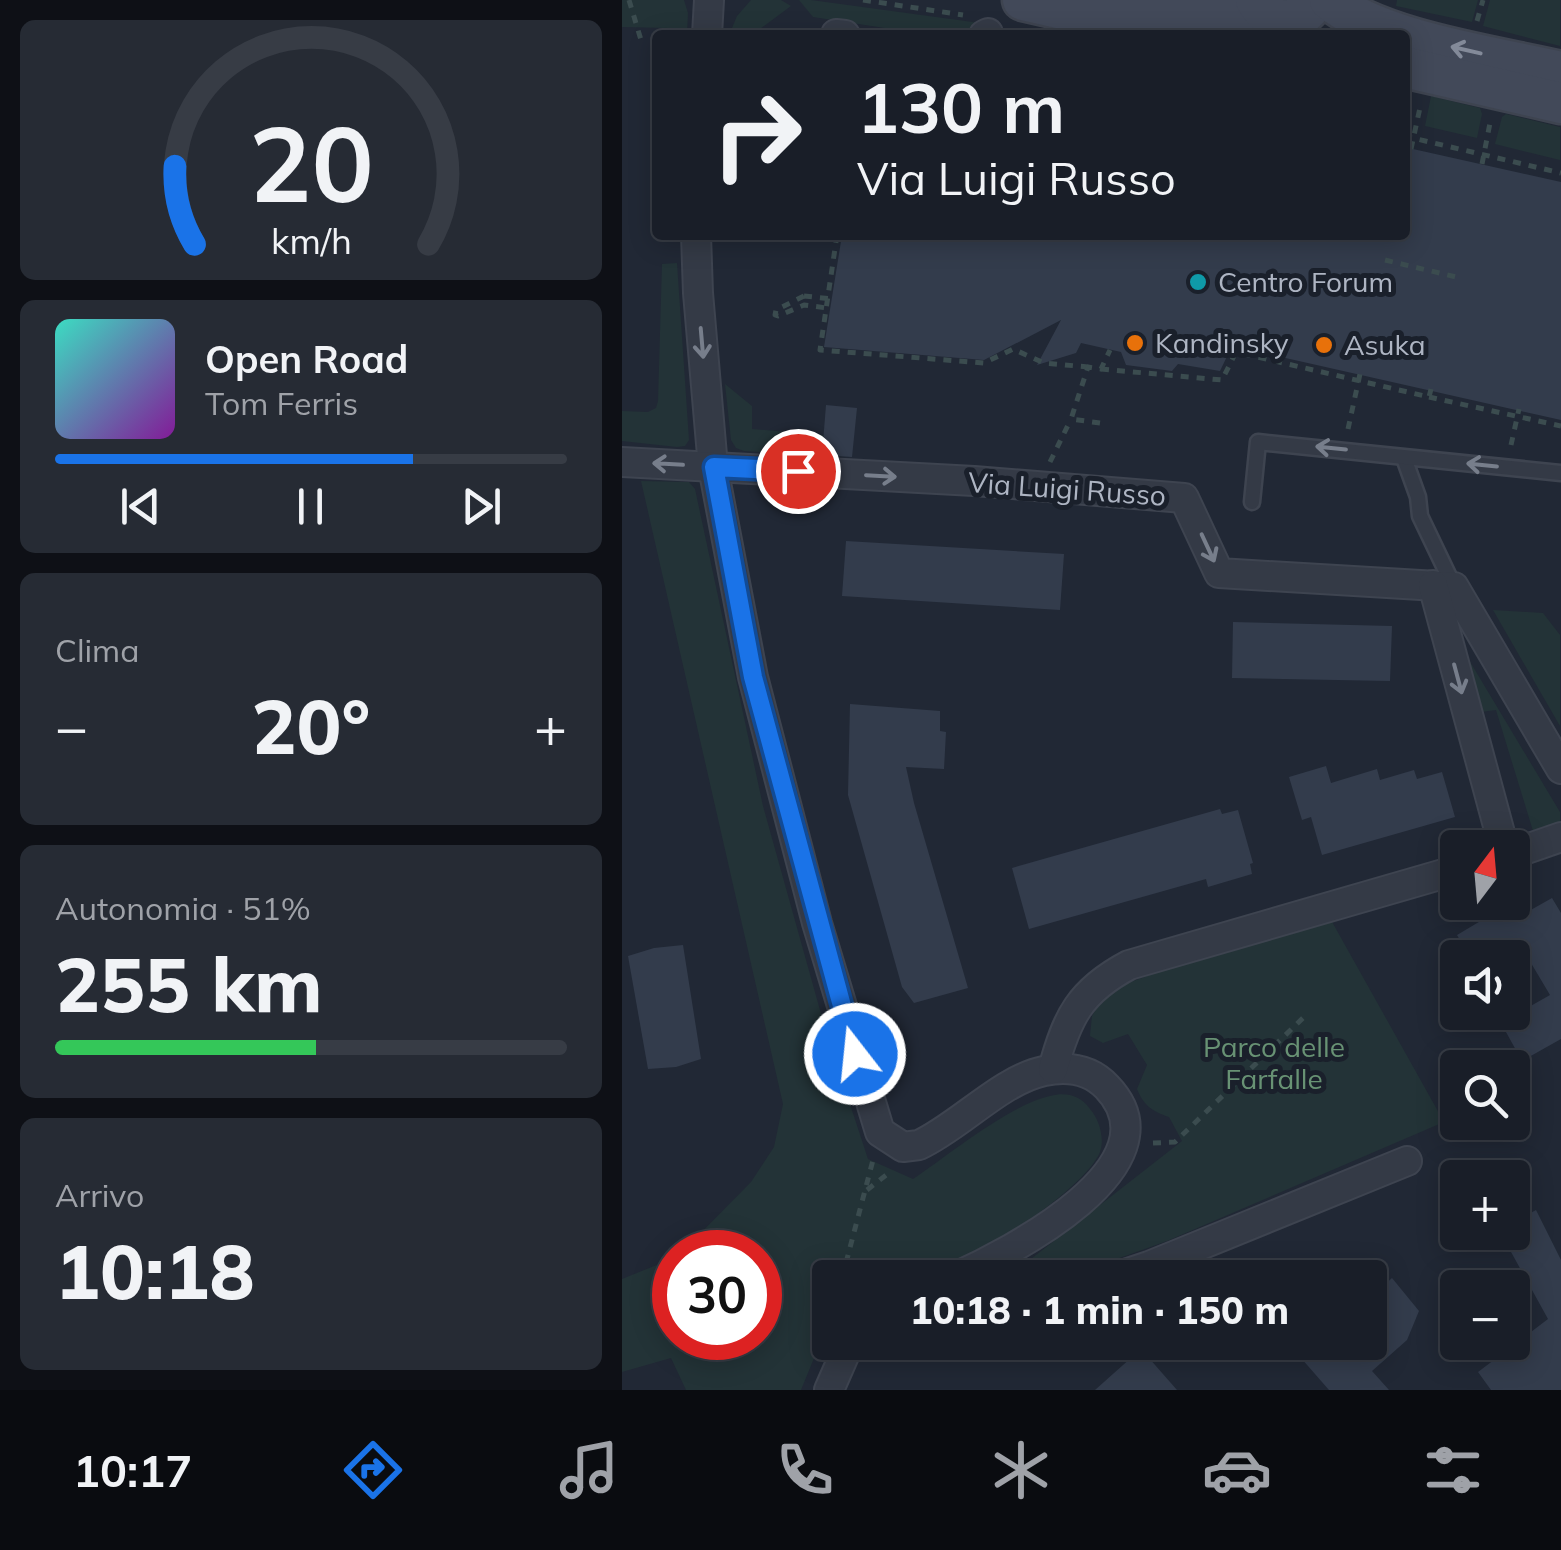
<!DOCTYPE html>
<html lang="it">
<meta charset="utf-8">
<style>
:root{--surface:#191e28;--page:#262b34;--text:#f1f3f6;--muted:#9fa2a8;--line:#373c45;--accent:#1a73e8}
body{margin:0;font-family:Mulish,sans-serif;background:var(--page);color:var(--text);height:100vh;display:flex;flex-direction:column;font-size:38px;white-space:nowrap}
*{box-sizing:border-box;margin:0}
p{font-size:32px;color:var(--muted)}
.icon{flex:none;width:55px;height:55px;fill:none;stroke:currentColor;stroke-width:2;stroke-linecap:round;stroke-linejoin:round}
.map{position:relative;flex:1;overflow:hidden}
.sheet{display:flex;flex-direction:column;gap:20px;padding:20px;background:#0e1016;width:622px}
.sheet>*{flex:none}
.top-card{position:absolute;left:30px;top:30px;width:758px;height:210px;border-radius:10px;box-shadow:0 5px 25px #0003,0 0 0 2px var(--line);background:#191e28;color:var(--text);overflow:hidden}
.needle{width:65px;rotate:16deg}
.fabs{position:absolute;left:818px;top:830px;display:grid;gap:20px}
.fabs a{display:grid;place-items:center;width:90px;height:90px;border-radius:10px;background:var(--surface);box-shadow:0 5px 25px #0003,0 0 0 2px var(--line);font-size:50px}
.speed{position:absolute;left:30px;top:1230px;display:flex;gap:20px;font-size:50px;font-weight:700;text-align:center}
.speed>*{display:grid;place-content:center;width:130px;height:130px;border-radius:50%;background:var(--surface);box-shadow:0 5px 25px #0003,0 0 0 2px var(--line);line-height:1}
.speed .limit{border:15px solid #d22;background:#fff;color:#111}
.pin{position:absolute;display:grid;place-items:center;width:85px;height:85px;color:#fff;margin:-42px;border:5px solid #fff;border-radius:50%;box-shadow:0 2px 10px #0007}
.me{position:absolute;width:110px;margin:-55px;rotate:344deg;stroke-linejoin:round;filter:drop-shadow(0 0 8px #0008)}
.turn{display:flex;align-items:center;gap:35px;height:210px;padding:0 40px;font-size:45px}
.turn .icon{width:130px;height:130px;stroke-width:2.5}
.turn b{display:block;font-size:70px;line-height:85px}
.big{font-size:75px;font-weight:800;line-height:1.1}
.sheet .card{flex:1;display:flex;flex-direction:column;justify-content:center;gap:15px;min-width:0;padding:0 35px;border-radius:15px;background:var(--page)}
.sheet .dial{align-items:center;gap:0}
.dial svg{height:260px;overflow:visible;fill:none;stroke:var(--line);stroke-width:7;stroke-linecap:round;text-anchor:middle}
.dial text{fill:var(--text);stroke:none}
.song{display:flex;align-items:center;gap:30px}
.cover{width:120px;height:120px;border-radius:15px;background:linear-gradient(135deg,hsl(170 70% 55%),hsl(290 70% 35%))}
.played{height:10px;border-radius:5px;background:linear-gradient(90deg,var(--accent) 70%,var(--line) 70%)}
.keys{display:flex;justify-content:space-around;direction:ltr}
.heat{display:flex;justify-content:space-between;align-items:center;font-size:55px;direction:ltr}
.charge{height:15px;border-radius:8px;background:linear-gradient(90deg,#34c759 51%,var(--line) 0)}
.trip{position:absolute;left:190px;top:1260px;width:575px;height:100px;border-radius:10px;background:var(--surface);box-shadow:0 5px 25px #0003,0 0 0 2px var(--line);font-weight:800;line-height:100px;text-align:center}
.dock{display:flex;height:160px;justify-content:space-around;align-items:center;background:#0a0c10;color:var(--muted)}
.dock .icon{width:70px;height:70px}
.dock .active{color:var(--accent)}
.dock b{font-size:45px;color:var(--text)}
main{display:flex;flex:1;min-height:0}
.map>svg:first-child{display:block}
</style>
<main>
<section class="sheet">
<div class="card dial"><svg viewBox="0 0 100 80">
<path d="M14 69A42 42 0 1 1 86 69"/>
<path d="M14 69A42 42 0 0 1 8 45" stroke="#1a73e8"/>
<text x="50" y="56" font-size="32" font-weight="700">20</text>
<text x="50" y="72" font-size="11">km/h</text>
</svg></div>
<div class="card">
<div class="song"><i class="cover"></i><div><b>Open Road</b><p>Tom Ferris</p></div></div>
<div class="played"></div>
<div class="keys"><svg class="icon" aria-label="previous" viewBox="0 0 24 24"><path d="M18 5L8 12l10 7zM5 5v14"/></svg><svg class="icon" aria-label="pause" viewBox="0 0 24 24"><path d="M8 5v14M16 5v14"/></svg><svg class="icon" aria-label="next" viewBox="0 0 24 24"><path d="M6 5l10 7-10 7zM19 5v14"/></svg></div>
</div>
<div class="card"><p>Clima</p>
<div class="heat"><a>−</a><b class="big">20°</b><a>+</a></div>
</div>
<div class="card"><p>Autonomia · 51%</p><b class="big">255 km</b><div class="charge"></div></div>
<div class="card"><p>Arrivo</p><b class="big">10:18</b></div>
</section>
<div class="map">
<svg width="939" height="1390" viewBox="0 0 939 1390">
<rect width="100%" height="100%" fill="#212835"/>
<g fill="#233337">
<path d="M0,0H62L66,13L65,35H46L45,28L0,27Z"/>
<path d="M129,0H159L169,6L130,35H107L115,16Z"/>
<path d="M177,0H189L358,23L341,35H308L191,17Z"/>
<path d="M775,0H856L850,22L774,6Z"/>
<path d="M868,0H938V46L861,26Z"/>
<path d="M809,96L858,108L860,114L855,138L803,126Z"/>
<path d="M884,114L938,127V160L873,144L880,117Z"/>
<path d="M55,263L67,440L63,446L55,447L0,441V411L26,412L34,408L36,401L40,264Z"/>
<path d="M103,384L130,406V429L202,435L200,456L122,451L114,448L109,440Z"/>
<path d="M19,481L67,482L73,489L141,806L203,1028L246,1159L291,1179C327,1155 387,1105 428,1096C444,1092 458,1095 468,1109C477,1119 483,1138 478,1152C462,1191 341,1269 299,1277C274,1283 234,1277 208,1278L207,1332L199,1341L179,1390H64L49,1358L0,1372V1279L52,1258V1338H138V1252H60L129,1182L152,1147L161,1104Z"/>
<path d="M871,610L921,613L938,635V726Z"/>
<path d="M847,660L938,812V824L911,831L874,710L859,712Z"/>
<path d="M709,920L822,1122L545,1241L456,1273L406,1275L400,1266L560,1141L547,1117C530,1111 522,1106 515,1089L525,1065L506,1034L481,1043L468,1036L470,1016L478,1002L495,987L544,969Z"/>
</g>
<g fill="#333c4c">
<path d="M782,147L939,182V420L610,346L598,371L556,364L550,371L504,365L499,352L459,343L454,353L415,365L439,320L362,360L202,347L220,235H782Z"/>
<path d="M204,405L235,408L230,457L200,455Z"/>
<path d="M224,541L442,554L438,610L220,596Z"/>
<path d="M611,622L770,626L768,681L610,678Z"/>
<path d="M228,704L318,711V731L324,732L322,769L284,767L292,803L346,988L292,1003L280,987L226,795Z"/>
<path d="M704,766L709,783L755,769L758,780L792,770L795,779L820,772L833,817L700,855L689,817L680,820L667,777Z"/>
<path d="M598,809L600,814L616,810L631,863L628,864L630,874L586,887L584,879L407,929L390,868Z"/>
<path d="M930,898L939,913V1039L900,1061L879,1023L928,995L906,958H848L835,935L882,907L889,921Z"/>
<path d="M61,945L79,1059L54,1067L26,1069L6,956L32,948Z"/>
<path d="M914,1210L939,1260V1390H869L856,1372L926,1319L878,1232H890V1223Z"/>
<path d="M770,1278L797,1311L785,1340L750,1371L767,1390H707L665,1342H748V1298Z"/>
<path d="M519,1349L555,1390H473Z"/>
</g>
<g fill="none" stroke-linecap="round" stroke-linejoin="round">
<g stroke="#3e4450" stroke-width="19">
<g id="lane">
<path d="M782,458L796,497L798,516L832,587"/>
<path d="M630,502L636,442L939,473"/>
</g>
</g>
<g stroke="#3e4450" stroke-width="32">
<g id="street">
<path d="M214,34L223,35"/>
<path d="M85,35L87,0"/>
<path d="M362,35L366,33"/>
<path d="M74,235L76,293L91,467L131,677L195,923L258,1132L281,1147L297,1145C338,1126 379,1080 422,1071C446,1066 468,1069 485,1087C560,1165 387,1253 331,1278"/>
<path d="M0,462L352,481L562,498L597,573L832,587L939,769"/>
<path d="M811,585L882,848"/>
<path d="M890,854L939,837"/>
<path d="M431,1069C445,1017 458,991 507,965L835,870"/>
<path d="M491,1278L527,1266L785,1161"/>
<path d="M207,1390L228,1342"/>
</g>
</g>
<g stroke="#3e4450" stroke-width="45">
<g id="secondary">
<path d="M401,0L458,13L515,19L594,9L640,11"/>
<path d="M634,0C649,27 677,27 693,0"/>
<path d="M708,0C757,41 875,57 939,72"/>
<path d="M782,67L939,103"/>
</g>
</g>
<g stroke="#3b4c4f" stroke-width="5" stroke-dasharray="8 8" stroke-linecap="butt">
<path d="M7,0L19,40"/>
<path d="M241,0L341,15"/>
<path d="M855,21L861,0"/>
<path d="M782,136L939,173"/>
<path d="M789,149L799,103"/>
<path d="M28,155H35"/>
<path d="M860,164L868,123"/>
<path d="M215,235L198,350L362,363L391,349L422,363L466,367"/>
<path d="M763,260L834,277"/>
<path d="M182,296L154,310L153,315L156,316L182,305L205,308"/>
<path d="M479,369L600,380L614,352L807,397L809,389"/>
<path d="M807,397L939,426"/>
<path d="M478,423L449,419L466,367L479,369L488,350"/>
<path d="M726,429L738,374"/>
<path d="M889,445L897,409"/>
<path d="M428,462L449,419"/>
<path d="M531,1143L553,1142L683,1016"/>
<path d="M245,1190L268,1172"/>
<path d="M220,1278L251,1160"/>
</g>
<use href="#lane" stroke="#343a46" stroke-width="14"/>
<use href="#street" stroke="#343a46" stroke-width="28"/>
<use href="#secondary" stroke="#424959" stroke-width="40"/>
<path stroke="#3b4c4f" stroke-width="5" stroke-dasharray="8 8" stroke-linecap="butt" d="M182,296L211,299"/>
</g>
<defs><path id="oneway-shaft" d="M-6 0H5M1.5-3L5.5 0L1.5 3" fill="none" stroke-width="1.6" stroke-linecap="round" stroke-linejoin="round" transform="scale(2.5)"/></defs>
<use stroke="#838a99" href="#oneway-shaft" transform="translate(844 50) rotate(-167)"/>
<g stroke="#777e8b">
<use href="#oneway-shaft" transform="translate(80 343) rotate(85)"/>
<use href="#oneway-shaft" transform="translate(709 448) rotate(-174)"/>
<use href="#oneway-shaft" transform="translate(46 464) rotate(-177)"/>
<use href="#oneway-shaft" transform="translate(860 465) rotate(-174)"/>
<use href="#oneway-shaft" transform="translate(259 476) rotate(3)"/>
<use href="#oneway-shaft" transform="translate(586 548) rotate(65)"/>
<use href="#oneway-shaft" transform="translate(836 679) rotate(75)"/>
</g>
<g fill="none" stroke-linecap="round" stroke-linejoin="round">
<g stroke="#114b97" stroke-width="25">
<path id="route" d="M176,471L92,467L131,677L233,1054"/>
</g>
<use href="#route" stroke="#1a73e8" stroke-width="18"/>
</g>
<circle fill="#0f9aa8" stroke="#1a202b" stroke-width="4" cx="576" cy="282" r="10"/>
<g fill="#e8710a" stroke="#1a202b" stroke-width="4">
<circle cx="513" cy="343" r="10"/>
<circle cx="702" cy="345" r="10"/>
</g>
<g text-anchor="middle" stroke-width="10" stroke-linejoin="round" paint-order="stroke">
<g font-size="28" fill="#aeb5c3" stroke="#1a202b" text-anchor="start">
<text x="596" y="292">Centro Forum</text>
<text x="533" y="353">Kandinsky</text>
<text x="722" y="355">Asuka</text>
</g>
<g font-size="28" fill="#aeb5c3" stroke="#1a202b">
<text transform="translate(445 489) rotate(4)" y="10">Via Luigi Russo</text>
</g>
<g font-size="28" fill="#689274" stroke="#1a202b">
<text x="652" y="1057">Parco delle<tspan x="652" dy="32">Farfalle</tspan></text>
</g>
</g>
</svg>
<div class="fabs">
<a><svg class="needle" viewBox="-14 -14 28 28"><path d="M0-13l5 13h-10z" fill="#e53935"/><path d="M0 13l5-13h-10z" fill="#9fa2a8"/></svg></a>
<a><svg class="icon" aria-label="sound" viewBox="0 0 24 24"><path d="M4 9h4l5-4v14l-5-4H4zM17 9q2 3 0 6"/></svg></a>
<a><svg class="icon" aria-label="search" viewBox="0 0 24 24"><circle cx="10" cy="10" r="6"/><path d="M15 15l6 6"/></svg></a>
<a>+</a>
<a>−</a>
</div>
<div class="speed"><div class="limit">30</div></div>
<div class="pin" style="left:176px;top:471px;background:#d93025"><svg class="icon" aria-label="arrive" viewBox="0 0 24 24"><path d="M6 21V4h12l-3 4 3 4H6"/></svg></div>
<svg class="me" style="left:233px;top:1054px" viewBox="-20 -20 40 40"><circle r="17" fill="#1a73e8" stroke="#fff" stroke-width="3"/><path d="M0-11L8 9 0 5-8 9z" fill="#fff"/></svg>
<div class="trip">10:18 · 1 min · 150 m</div>
<div class="top-card">
<div class="turn"><svg class="icon" aria-label="right" viewBox="0 0 24 24"><path d="M7 20v-9h11M14 6l5 5-5 5"/></svg><div><b>130 m</b>Via Luigi Russo</div></div>
</div>
</div>
</main>
<nav class="dock">
<b>10:17</b>
<svg class="icon active" aria-label="directions" viewBox="0 0 24 24"><path d="M12 3l9 9-9 9-9-9zM9 14v-3h6M13 9l2 2-2 2"/></svg>
<svg class="icon" aria-label="music" viewBox="0 0 24 24"><path d="M9 18V5l10-2v13"/><circle cx="6" cy="18" r="3"/><circle cx="16" cy="16" r="3"/></svg>
<svg class="icon" aria-label="phone" viewBox="0 0 24 24"><path d="M5 4h4l2 5-3 2q2 4 5 5l2-3 5 2v4C11 20 4 13 5 4z"/></svg>
<svg class="icon" aria-label="climate" viewBox="0 0 24 24"><path d="M12 3v18M4 7l16 10M4 17L20 7"/></svg>
<svg class="icon" aria-label="car" viewBox="0 0 24 24"><path d="M5 17H2v-5l4-1 3-4h7l3 4 3 1v5h-3M9 17h6M6 11h13"/><circle cx="7" cy="17" r="2"/><circle cx="17" cy="17" r="2"/></svg>
<svg class="icon" aria-label="filters" viewBox="0 0 24 24"><path d="M4 7h16M4 17h16"/><circle cx="9" cy="7" r="2"/><circle cx="15" cy="17" r="2"/></svg>
</nav>
